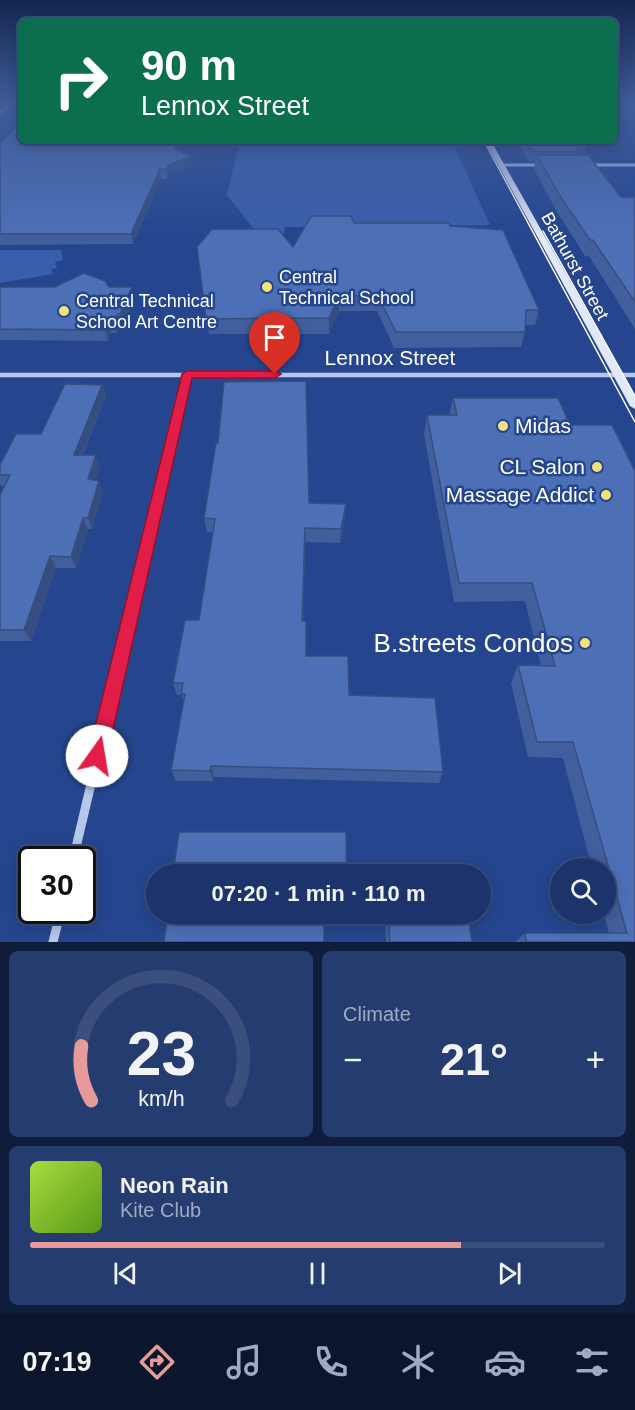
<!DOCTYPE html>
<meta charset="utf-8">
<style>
:root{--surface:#1c346b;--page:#253c71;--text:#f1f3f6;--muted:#a0aac1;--line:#3a4f7e;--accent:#e69b98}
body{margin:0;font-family:Helvetica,sans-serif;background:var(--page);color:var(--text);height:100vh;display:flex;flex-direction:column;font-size:22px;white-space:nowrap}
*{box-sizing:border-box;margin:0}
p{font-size:20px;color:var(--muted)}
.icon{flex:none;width:33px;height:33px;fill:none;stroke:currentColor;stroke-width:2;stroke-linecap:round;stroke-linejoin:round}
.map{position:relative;height:942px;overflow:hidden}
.side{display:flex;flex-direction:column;gap:9px;padding:9px;background:#0f1d3b;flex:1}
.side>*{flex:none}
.banner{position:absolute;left:18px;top:18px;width:600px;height:126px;border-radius:9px;box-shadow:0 3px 15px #0003,0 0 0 2px var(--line);background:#0b6e4f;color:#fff;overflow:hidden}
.controls{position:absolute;left:550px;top:858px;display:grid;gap:12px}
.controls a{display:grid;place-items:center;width:66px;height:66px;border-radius:50%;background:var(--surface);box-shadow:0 3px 15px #0003,0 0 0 2px var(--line);font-size:30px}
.speed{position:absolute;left:18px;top:846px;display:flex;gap:12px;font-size:30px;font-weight:700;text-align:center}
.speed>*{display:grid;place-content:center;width:78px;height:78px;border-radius:50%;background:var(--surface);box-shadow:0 3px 15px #0003,0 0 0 2px var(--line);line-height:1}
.speed .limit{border:3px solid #111;border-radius:9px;background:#fff;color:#111}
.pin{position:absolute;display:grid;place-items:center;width:51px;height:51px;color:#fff;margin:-62px -26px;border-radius:50% 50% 50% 0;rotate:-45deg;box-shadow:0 0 6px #0007}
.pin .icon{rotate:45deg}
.me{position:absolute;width:66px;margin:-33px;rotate:13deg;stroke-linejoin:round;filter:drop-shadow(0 0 4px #0008)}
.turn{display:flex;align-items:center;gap:21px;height:126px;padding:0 24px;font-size:27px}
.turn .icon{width:78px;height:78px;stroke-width:2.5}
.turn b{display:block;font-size:42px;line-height:51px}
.big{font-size:45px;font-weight:800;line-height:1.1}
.side .tile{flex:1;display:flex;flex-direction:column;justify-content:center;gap:9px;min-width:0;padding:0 21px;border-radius:9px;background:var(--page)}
.side .dial{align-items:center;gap:0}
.dial svg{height:156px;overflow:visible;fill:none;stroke:var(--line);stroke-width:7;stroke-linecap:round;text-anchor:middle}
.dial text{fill:var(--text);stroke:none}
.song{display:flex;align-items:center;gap:18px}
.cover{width:72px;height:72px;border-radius:9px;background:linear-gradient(135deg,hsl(80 70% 55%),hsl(90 70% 35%))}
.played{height:6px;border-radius:3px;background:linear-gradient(90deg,var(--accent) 75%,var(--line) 75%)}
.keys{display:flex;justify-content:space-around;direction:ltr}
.heat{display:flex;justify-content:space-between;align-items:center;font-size:33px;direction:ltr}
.side .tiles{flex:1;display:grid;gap:9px;grid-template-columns:1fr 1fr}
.tile:last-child{grid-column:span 2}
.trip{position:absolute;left:146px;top:864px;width:345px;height:60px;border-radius:30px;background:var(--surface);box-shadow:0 3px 15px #0003,0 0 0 2px var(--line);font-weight:800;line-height:60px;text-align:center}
.menu{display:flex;height:96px;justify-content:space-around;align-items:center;background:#0b152b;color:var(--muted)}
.menu .icon{width:42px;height:42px}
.menu .current{color:var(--accent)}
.menu b{font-size:27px;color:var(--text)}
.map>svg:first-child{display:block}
</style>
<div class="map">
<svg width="635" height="942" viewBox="0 0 635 942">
<rect width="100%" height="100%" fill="#25468f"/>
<g fill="#395fac">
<path d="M240,141H452L490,225L285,227L284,233H257L227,195Z"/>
<path d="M0,250H61L63,260L55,262L57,268L51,269L53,274L0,283Z"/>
</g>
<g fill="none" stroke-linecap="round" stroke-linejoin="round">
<g stroke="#b6c7eb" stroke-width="3">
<path d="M0,113L9,105"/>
<path d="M501,165H541"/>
<path d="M588,165H635"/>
</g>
<g stroke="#b6c7eb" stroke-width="4.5">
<path d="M0,375H635"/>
<path d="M184,386L187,374"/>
</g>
<path stroke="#b6c7eb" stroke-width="6" d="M150,531L185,384"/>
<path stroke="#b6c7eb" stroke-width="8" d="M107,713L151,529"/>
<g stroke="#b6c7eb" stroke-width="9">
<path d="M73,860L108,712"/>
<path d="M53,942L61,910"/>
</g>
<path fill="#e1e8f9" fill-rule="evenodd" d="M485,141H491L635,396V409L630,406Z"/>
<g stroke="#fff" stroke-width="1.5">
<path d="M484,141L635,422"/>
<path d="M543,231L635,396"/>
</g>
</g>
<g fill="#425f9d">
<rect x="615" y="105" width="20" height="15"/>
<path d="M517,141H584L587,144L585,153H580V155L621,197H635V329L589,256H585L556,210L534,169L535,161H529Z"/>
<path d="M0,144L179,151L192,156L193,165L169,174L167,179H161L133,244L0,245Z"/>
<path d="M354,223L450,226L539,310L535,325H525V332L521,347L394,348L377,311H339L329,334H209L197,247H293Z"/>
<path d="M0,287H109L135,298L123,325H120L116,333H111L108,341L0,340Z"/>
<path d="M102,385L106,396L83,455L100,466L95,480L103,492L92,529H88L76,568H56L31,641H0V495L4,486H1L0,484V465Z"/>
<path d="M453,398H558L635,942L609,933L604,914H606V868H592L563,758L528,757L511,683L518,665L541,666L525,601L454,602L424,434L427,415H449Z"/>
<path d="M309,503L345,518L340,543L305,542L303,621L306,656L349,695L443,772L439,783L214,777L213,781H176L171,770L184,702L182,695H177L173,683L199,620L213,532H207L204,518Z"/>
<path d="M168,914L348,916L347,924H324Z"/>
<path d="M388,915L472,942H386L385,923Z"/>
<path d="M525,933L526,942H515Z"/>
</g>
<g fill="#364e7f">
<path d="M178,141H183L176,158L175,149Z"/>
<path d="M192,156L193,165L169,174L167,179L166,169L168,165Z"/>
<path d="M160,169L161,179L133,244L131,234Z"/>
<path d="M132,287L135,298L123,325L120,314Z"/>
<path d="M339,296V311L329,334V318Z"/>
<path d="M117,314L120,325L116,333L113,322Z"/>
<path d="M108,322L111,333L108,341L105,330Z"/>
<path d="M102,385L106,396L78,466L74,455Z"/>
<path d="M96,455L100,466L92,490L88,479Z"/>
<path d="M99,481L103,492L92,529L88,518Z"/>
<path d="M346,504L345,518L340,543L341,529Z"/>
<path d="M83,518L88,529L76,568L71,557Z"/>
<path d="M305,528V542L303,634L302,621Z"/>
<path d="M50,556L56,568L31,641L24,630Z"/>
<path d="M211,766L214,777L213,781L210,771Z"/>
</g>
<g fill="#4d6fb6" stroke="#364e7f" stroke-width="1.5">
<rect x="615" y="105" width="20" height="7"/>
<path d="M21,122V141H178L175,149L192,156L168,165L166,169H160L131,234H0V144Z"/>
<path d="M524,141H584L587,144L574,145L580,152H531Z"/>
<path d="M537,155H588L621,197H635V302L593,240H590L560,196Z"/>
<path d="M311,216H351L354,223H449L450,226L503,230L539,310H526L525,332H396L378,296H339L329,318L206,319L197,247L212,229H278L293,247Z"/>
<path d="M84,273L105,281L109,287H132L120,314H117L113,322H108L105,330L0,329V287H55Z"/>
<path d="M306,381L309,503L346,504L341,529L305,528L302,621H306V656H348L349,695L435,698L443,772L211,766L210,771L171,770L185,694H181L183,683H173L185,620H199L215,519L204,518L216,443H218L224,382Z"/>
<path d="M65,384L102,385L74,455H96L88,479L99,481L88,518H83L71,557L50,556L24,630H0V495L10,475H0V465L16,434H41Z"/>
<path d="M453,398H558L570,425H612L635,471V942H526L525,933H627L573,742H537L518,665L555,666L532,583H459L427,415H457Z"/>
<path d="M179,832H346L347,874H173Z"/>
<path d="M168,914H348V916H324V942H164Z"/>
<path d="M388,915H468L472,942H390Z"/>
</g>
<linearGradient id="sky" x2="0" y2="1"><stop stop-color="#14264f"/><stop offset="0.44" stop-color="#405d9b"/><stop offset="1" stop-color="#405d9b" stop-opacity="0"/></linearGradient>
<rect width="635" height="236" fill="url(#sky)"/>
<path fill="#e11d48" stroke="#92132f" stroke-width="1.5" d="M187,371H275L281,374L275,378H192L107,756L104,763L97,766L90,763L88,756L182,374Z"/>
<g fill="#f5e17a" stroke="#25468f" stroke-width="2">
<circle cx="267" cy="287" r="6"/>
<circle cx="64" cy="311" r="6"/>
<circle cx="503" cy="426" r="6"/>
<circle cx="597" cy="467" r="6"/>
<circle cx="606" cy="495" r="6"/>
<circle cx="585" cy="643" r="6"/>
</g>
<g text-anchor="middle" stroke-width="5" stroke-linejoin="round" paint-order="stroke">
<g font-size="18" fill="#fff" stroke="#25468f">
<text transform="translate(575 266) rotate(61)" y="6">Bathurst Street</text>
</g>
<g font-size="18" fill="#fff" stroke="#25468f" text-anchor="start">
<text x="279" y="283">Central<tspan x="279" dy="21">Technical School</tspan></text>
<text x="76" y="307">Central Technical<tspan x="76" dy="21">School Art Centre</tspan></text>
</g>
<g font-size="21" fill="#fff" stroke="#25468f">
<text x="390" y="365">Lennox Street</text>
</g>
<g font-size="21" fill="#fff" stroke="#25468f" text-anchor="end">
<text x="515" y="433" text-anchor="start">Midas</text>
<text x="585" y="474">CL Salon</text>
<text x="594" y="502">Massage Addict</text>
</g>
<g font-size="26" fill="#fff" stroke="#25468f" text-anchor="end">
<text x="573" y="652">B.streets Condos</text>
</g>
</g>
</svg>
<div class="controls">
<a><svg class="icon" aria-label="search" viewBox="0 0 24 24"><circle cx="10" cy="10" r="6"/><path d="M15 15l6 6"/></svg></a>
</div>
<div class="speed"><div class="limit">30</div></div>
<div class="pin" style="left:275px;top:374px;background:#d93025"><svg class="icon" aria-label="arrive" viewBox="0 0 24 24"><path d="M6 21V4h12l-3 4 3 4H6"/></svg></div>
<svg class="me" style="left:97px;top:756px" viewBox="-20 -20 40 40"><circle r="19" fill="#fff"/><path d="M0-13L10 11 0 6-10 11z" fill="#e11d48"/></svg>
<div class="trip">07:20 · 1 min · 110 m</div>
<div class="banner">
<div class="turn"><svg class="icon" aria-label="right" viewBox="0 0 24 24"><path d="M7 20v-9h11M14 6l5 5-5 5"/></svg><div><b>90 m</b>Lennox Street</div></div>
</div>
</div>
<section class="side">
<div class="tiles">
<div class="tile dial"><svg viewBox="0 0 100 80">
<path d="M14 69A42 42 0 1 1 86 69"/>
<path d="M14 69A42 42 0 0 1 9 41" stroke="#e69b98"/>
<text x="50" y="56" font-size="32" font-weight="700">23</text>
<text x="50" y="72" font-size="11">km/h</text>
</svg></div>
<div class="tile"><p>Climate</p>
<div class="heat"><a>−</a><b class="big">21°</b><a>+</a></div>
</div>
<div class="tile">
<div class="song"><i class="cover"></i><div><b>Neon Rain</b><p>Kite Club</p></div></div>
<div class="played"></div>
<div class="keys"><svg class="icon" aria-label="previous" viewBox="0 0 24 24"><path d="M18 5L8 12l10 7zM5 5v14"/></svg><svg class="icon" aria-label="pause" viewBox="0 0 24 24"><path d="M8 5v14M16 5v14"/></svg><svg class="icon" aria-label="next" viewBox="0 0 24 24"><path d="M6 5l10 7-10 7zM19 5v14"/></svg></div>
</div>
</div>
</section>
<nav class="menu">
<b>07:19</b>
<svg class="icon current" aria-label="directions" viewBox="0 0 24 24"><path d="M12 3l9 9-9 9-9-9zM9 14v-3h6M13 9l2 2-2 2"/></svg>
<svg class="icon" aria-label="music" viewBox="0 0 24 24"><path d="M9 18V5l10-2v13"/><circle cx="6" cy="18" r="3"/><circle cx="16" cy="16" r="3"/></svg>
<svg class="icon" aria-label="phone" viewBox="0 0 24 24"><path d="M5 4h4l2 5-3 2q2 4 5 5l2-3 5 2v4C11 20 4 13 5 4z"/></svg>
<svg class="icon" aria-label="climate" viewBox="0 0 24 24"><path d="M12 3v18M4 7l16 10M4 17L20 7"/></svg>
<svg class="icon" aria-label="car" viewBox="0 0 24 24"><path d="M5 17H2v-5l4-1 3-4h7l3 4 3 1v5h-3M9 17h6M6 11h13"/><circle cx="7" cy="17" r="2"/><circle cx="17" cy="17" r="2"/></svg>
<svg class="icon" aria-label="filters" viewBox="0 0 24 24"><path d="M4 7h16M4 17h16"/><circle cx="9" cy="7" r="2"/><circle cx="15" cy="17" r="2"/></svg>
</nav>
